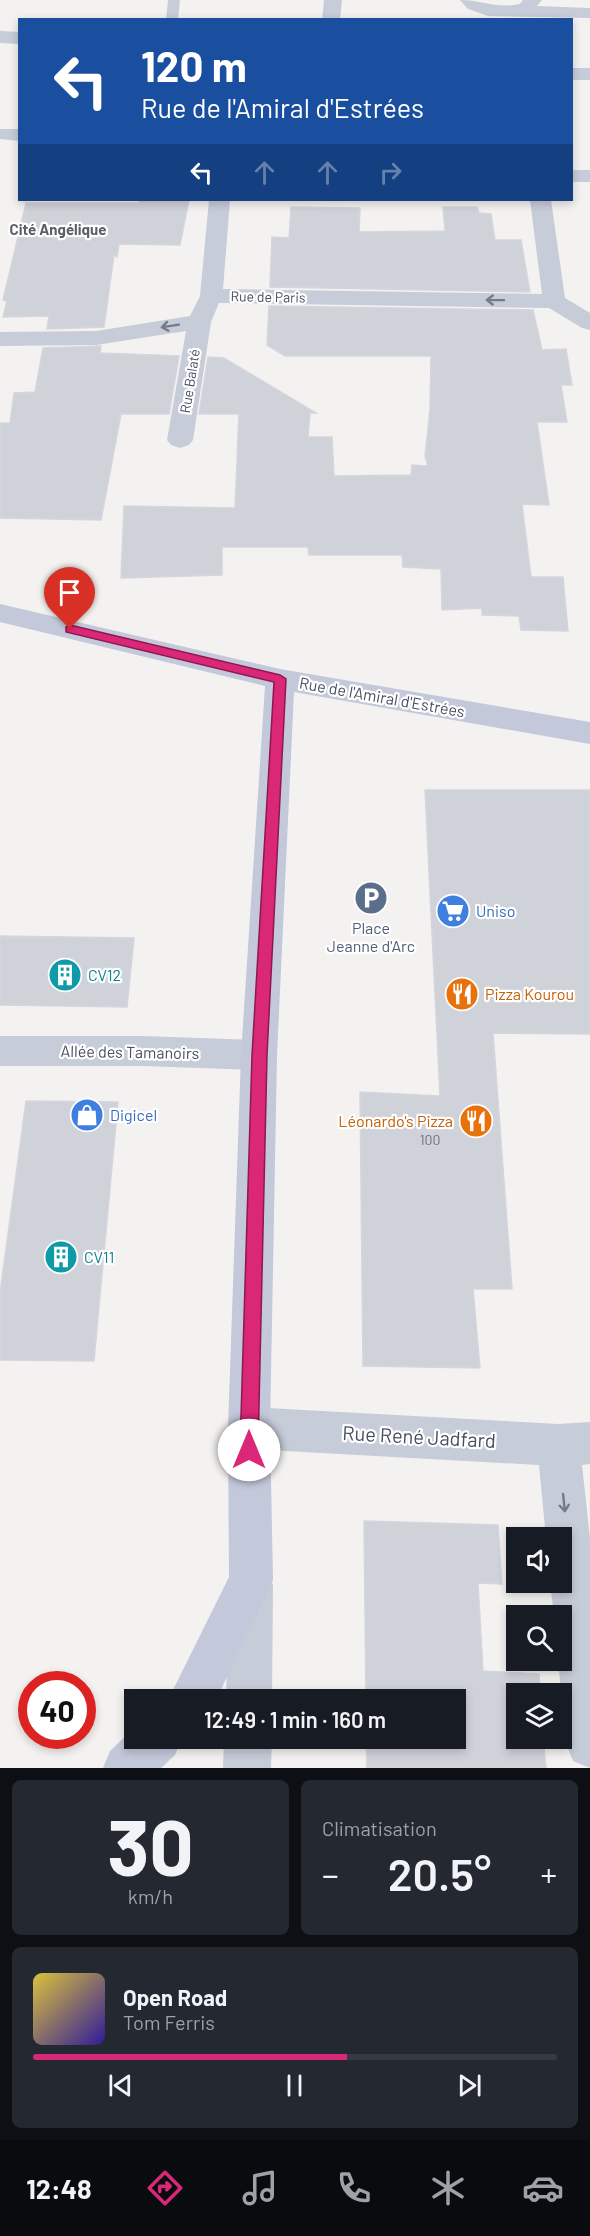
<!DOCTYPE html>
<html lang="fr">
<meta charset="utf-8">
<style>
:root{--surface:#171b24;--page:#242831;--text:#f1f3f6;--muted:#9ea1a6;--line:#363941;--accent:#db2777}
body{margin:0;font-family:Barlow,sans-serif;background:var(--page);color:var(--text);height:100vh;display:flex;flex-direction:column;font-size:22px;white-space:nowrap}
*{box-sizing:border-box;margin:0}
p{font-size:20px;color:var(--muted)}
.icon{flex:none;width:33px;height:33px;fill:none;stroke:currentColor;stroke-width:2;stroke-linecap:round;stroke-linejoin:round}
.map{position:relative;height:1768px;overflow:hidden}
.details{display:flex;flex-direction:column;gap:12px;padding:12px;background:#0d0f14;flex:1}
.details>*{flex:none}
.top-card{position:absolute;left:18px;top:18px;width:555px;height:183px;border-radius:0px;box-shadow:0 3px 9px #0003;background:#1a4fa0;color:#fff;overflow:hidden}
.controls{position:absolute;left:506px;top:1527px;display:grid;gap:12px}
.controls a{display:grid;place-items:center;width:66px;height:66px;border-radius:0px;background:var(--surface);box-shadow:0 3px 9px #0003;font-size:30px}
.speed{position:absolute;left:18px;top:1671px;display:flex;gap:12px;font-size:30px;font-weight:700;text-align:center}
.speed>*{display:grid;place-content:center;width:78px;height:78px;border-radius:50%;background:var(--surface);box-shadow:0 3px 9px #0003;line-height:1}
.speed .limit{border:9px solid #d22;background:#fff;color:#111}
.pin{position:absolute;display:grid;place-items:center;width:51px;height:51px;color:#fff;margin:-62px -26px;border-radius:50% 50% 50% 0;rotate:-45deg;box-shadow:0 0 6px #0007}
.pin .icon{rotate:45deg}
.me{position:absolute;width:66px;margin:-33px;rotate:0deg;stroke-linejoin:round;filter:drop-shadow(0 0 4px #0008)}
.turn{display:flex;align-items:center;gap:21px;height:126px;padding:0 24px;font-size:27px}
.turn .icon{width:78px;height:78px;stroke-width:2.5}
.turn b{display:block;font-size:42px;line-height:51px}
.lanes{display:flex;align-items:center;height:57px;padding:0 24px;background:#0003;justify-content:center;gap:30px;direction:ltr}
.lanes .off{opacity:.35}
.big{font-size:45px;font-weight:600;line-height:1.1}
.details .card{flex:1;display:flex;flex-direction:column;justify-content:center;gap:9px;min-width:0;padding:0 21px;border-radius:9px;background:var(--page)}
.details .dial{align-items:center;gap:0}
.dial b{font-size:78px;line-height:1}
.song{display:flex;align-items:center;gap:18px}
.cover{width:72px;height:72px;border-radius:9px;background:linear-gradient(135deg,hsl(50 70% 55%),hsl(250 70% 35%))}
.played{height:6px;border-radius:3px;background:linear-gradient(90deg,var(--accent) 60%,var(--line) 60%)}
.keys{display:flex;justify-content:space-around;direction:ltr}
.heat{display:flex;justify-content:space-between;align-items:center;font-size:33px;direction:ltr}
.details .tiles{flex:1;display:grid;gap:12px;grid-template-columns:1fr 1fr}
.card:last-child{grid-column:span 2}
.trip{position:absolute;left:124px;top:1689px;width:342px;height:60px;border-radius:0px;background:var(--surface);box-shadow:0 3px 9px #0003;font-weight:600;line-height:60px;text-align:center}
.menu{display:flex;height:96px;justify-content:space-around;align-items:center;background:#090b0e;color:var(--muted)}
.menu .icon{width:42px;height:42px}
.menu .current{color:var(--accent)}
.menu b{font-size:27px;color:var(--text)}
.map>svg:first-child{display:block}
</style>
<div class="map">
<svg width="590" height="1768" viewBox="0 0 590 1768">
<rect width="100%" height="100%" fill="#f4f2f1"/>
<g fill="#d0d2d9" stroke="#d5d5dd" stroke-width="1.5">
<path d="M140,200H189L180,245L119,244L117,257L114,255L104,327L47,329L49,316L3,317L7,301L3,300L26,203H139Z"/>
<path d="M291,207L360,208L359,232L445,231L443,207H477L479,213L491,214L495,240H521L530,292L270,287L272,237L289,238Z"/>
<path d="M269,306L533,310L542,350L566,349L572,385H561L567,422H537L549,505L522,504L531,577H563L568,631L521,630L519,616L482,615V608L442,610L441,569L403,567L402,555H309L308,547H222V575L121,578L124,506L235,508L239,414H199L208,357L224,358L316,413H310L308,437H332L334,476L411,475L412,465L428,466L425,456L430,410L431,356H285L267,345Z"/>
<path d="M101,346L100,353L179,356L169,414H121L101,520L0,518V423H10L14,393L35,392L43,348Z"/>
<path d="M425,790H590V1034L493,1033L512,1289H473L480,1368L363,1366L360,1092L440,1096Z"/>
<path d="M0,936L134,938L127,1007L0,1005Z"/>
<path d="M26,1101L118,1102L94,1361L0,1360V1293Z"/>
<path d="M364,1521L498,1525L502,1584L478,1583L483,1671L539,1674L540,1694H516V1738H543L546,1768H367L366,1738H456V1700H366Z"/>
</g>
<g fill="none" stroke-linecap="round" stroke-linejoin="round">
<path fill="#c7ccd9" fill-rule="evenodd" d="M168,0H180L178,20H166Z"/>
<g fill="#c7ccd9" fill-rule="evenodd">
<path d="M324,0H342L340,20H322Z"/>
<path d="M460,0C482,0 496,9 520,4L523,0H542L537,6L590,8V18L488,16L468,9Z"/>
<path d="M0,31L20,32V44L0,43Z"/>
<rect x="572" y="68" width="18" height="12"/>
<path d="M0,129H20V141L0,139Z"/>
<rect x="572" y="170" width="18" height="12"/>
<path d="M209,200H230L223,289L542,294L530,200H551L565,298L590,313V330L582,328L549,308L219,303L211,322L193,440L189,445L180,448L171,445L167,440L186,331L96,345L0,346V332L96,331L190,316L200,296Z"/>
<path d="M0,1036H143L259,1040L272,1044L277,1055L272,1066L259,1070L143,1066H0Z"/>
<path d="M249,1407L558,1424L590,1422V1464L582,1465L590,1538V1768L573,1761L566,1744L558,1660H561V1616H554L550,1582H561V1538H546L539,1465L249,1449L234,1443L228,1428L234,1413Z"/>
<path d="M251,1563L267,1569L273,1585L272,1700H226L229,1585L235,1569Z"/>
<path d="M224,1738H272L271,1768H223Z"/>
</g>
<g fill="#c3c8da" fill-rule="evenodd">
<path d="M0,604L280,669L590,722V744L294,692L277,1055L270,1428L273,1580L216,1700H168L229,1577L228,1428L241,1055L265,686L0,622Z"/>
<path d="M135,1727V1738H182L175,1755L161,1768H103L110,1751Z"/>
</g>
</g>
<defs><path id="oneway-shaft" d="M-6 0H5M1.5-3L5.5 0L1.5 3" fill="none" stroke-width="1.6" stroke-linecap="round" stroke-linejoin="round" transform="scale(1.5)"/></defs>
<g stroke="#747a8a">
<use href="#oneway-shaft" transform="translate(495 300) rotate(-179)"/>
<use href="#oneway-shaft" transform="translate(170 326) rotate(171)"/>
<use href="#oneway-shaft" transform="translate(564 1503) rotate(84)"/>
</g>
<path fill="#db2777" stroke="#8e194d" stroke-width="1.5" d="M70,625L280,675L286,679L267,1055L258,1450L255,1456L249,1458L243,1456L240,1450L252,1055L274,682L66,632V627Z"/>
<defs>
<g id="parking-disc" transform="scale(1.725)"><circle r="9.5" fill="#5c6f8a" stroke="#fff"/><path d="M-3.5-5.5H1a3.5 3.5 0 0 1 0 7H-1V5.5H-3.5ZM-1-3.4V-.6H.8a1.4 1.4 0 0 0 0-2.8Z" fill="#fff"/></g>
<g id="supermarket-disc" transform="scale(1.725)"><circle r="9.5" fill="#3f7fe0" stroke="#fff"/><path d="M-6-5.5h2.5l.6 2H6L4.5 2H-2.5L-4.4-4H-6ZM-1.5 3.2a1.3 1.3 0 1 0 .1 0ZM3 3.2a1.3 1.3 0 1 0 .1 0Z" fill="#fff"/></g>
<g id="building-disc" transform="scale(1.725)"><circle r="9.5" fill="#0f9aa8" stroke="#fff"/><path d="M-4-6H4V6H1V3H-1V6H-4ZM-2.5-4.3h1.7v1.8h-1.7ZM.8-4.3h1.7v1.8H.8ZM-2.5-1h1.7V.8h-1.7ZM.8-1h1.7V.8H.8Z" fill="#fff"/></g>
<g id="restaurant-disc" transform="scale(1.725)"><circle r="9.5" fill="#e8710a" stroke="#fff"/><path d="M-5-6h1v4h1v-4h1v4h1v-4h1v5L-1.5 .5V6h-2V.5L-5-1ZM5-6V6H3V1.5H1.5Q1.5-4 5-6Z" fill="#fff"/></g>
<g id="shop-disc" transform="scale(1.725)"><circle r="9.5" fill="#3f7fe0" stroke="#fff"/><path d="M-5-2.5h2.3a2.7 3.5 0 0 1 5.4 0H5L5.5 6h-11ZM-1.5-2.5h3a1.5 2.3 0 0 0-3 0Z" fill="#fff"/></g>
</defs>
<g fill-rule="evenodd">
<use href="#parking-disc" x="371" y="898"/>
<use href="#supermarket-disc" x="453" y="911"/>
<use href="#building-disc" x="65" y="975"/>
<use href="#restaurant-disc" x="462" y="994"/>
<use href="#shop-disc" x="87" y="1115"/>
<use href="#restaurant-disc" x="476" y="1121"/>
<use href="#building-disc" x="61" y="1257"/>
</g>
<g text-anchor="middle" stroke-width="4.5" stroke-linejoin="round" paint-order="stroke">
<g font-size="14" fill="#484e60" stroke="#fff">
<text transform="translate(268 297) rotate(1)" y="5">Rue de Paris</text>
<text transform="translate(190 381) rotate(-81)" y="5">Rue Balaté</text>
</g>
<g font-size="14" fill="#6a6f7e">
<text x="430" y="1145">100</text>
</g>
<g font-size="15" font-weight="bold" fill="#5d5f67" stroke="#fff">
<text x="58" y="235">Cité Angélique</text>
</g>
<g font-size="16" fill="#484e60" stroke="#fff">
<text transform="translate(382 697) rotate(10)" y="6">Rue de l'Amiral d'Estrées</text>
<text transform="translate(130 1052) rotate(1)" y="6">Allée des Tamanoirs</text>
</g>
<g font-size="16" fill="#366cbe" stroke="#fff" text-anchor="start">
<text x="476" y="917">Uniso</text>
<text x="110" y="1121">Digicel</text>
</g>
<g font-size="16" fill="#4e5e75" stroke="#fff">
<text x="371" y="934">Place<tspan x="371" dy="18">Jeanne d'Arc</tspan></text>
</g>
<g font-size="16" fill="#0d838f" stroke="#fff" text-anchor="start">
<text x="88" y="981">CV12</text>
<text x="84" y="1263">CV11</text>
</g>
<g font-size="16" fill="#c56008" stroke="#fff" text-anchor="start">
<text x="485" y="1000">Pizza Kourou</text>
<text x="453" y="1127" text-anchor="end">Léonardo's Pizza</text>
</g>
<g font-size="20" fill="#484e60" stroke="#fff">
<text transform="translate(419 1437) rotate(3)" y="7">Rue René Jadfard</text>
</g>
</g>
</svg>
<div class="controls">
<a><svg class="icon" aria-label="sound" viewBox="0 0 24 24"><path d="M4 9h4l5-4v14l-5-4H4zM17 9q2 3 0 6"/></svg></a>
<a><svg class="icon" aria-label="search" viewBox="0 0 24 24"><circle cx="10" cy="10" r="6"/><path d="M15 15l6 6"/></svg></a>
<a><svg class="icon" aria-label="layers" viewBox="0 0 24 24"><path d="M12 4l9 5-9 5-9-5zM3 14l9 5 9-5"/></svg></a>
</div>
<div class="speed"><div class="limit">40</div></div>
<div class="pin" style="left:70px;top:629px;background:#d93025"><svg class="icon" aria-label="arrive" viewBox="0 0 24 24"><path d="M6 21V4h12l-3 4 3 4H6"/></svg></div>
<svg class="me" style="left:249px;top:1450px" viewBox="-20 -20 40 40"><circle r="19" fill="#fff"/><path d="M0-13L10 11 0 6-10 11z" fill="#db2777"/></svg>
<div class="trip">12:49 · 1 min · 160 m</div>
<div class="top-card">
<div class="turn"><svg class="icon" aria-label="left" viewBox="0 0 24 24"><path d="M17 20v-9H6M10 6l-5 5 5 5"/></svg><div><b>120 m</b>Rue de l'Amiral d'Estrées</div></div>
<div class="lanes"><svg class="icon" aria-label="left" viewBox="0 0 24 24"><path d="M17 20v-9H6M10 6l-5 5 5 5"/></svg><svg class="icon off" aria-label="ahead" viewBox="0 0 24 24"><path d="M12 20V5M6 11l6-6 6 6"/></svg><svg class="icon off" aria-label="ahead" viewBox="0 0 24 24"><path d="M12 20V5M6 11l6-6 6 6"/></svg><svg class="icon off" aria-label="right" viewBox="0 0 24 24"><path d="M7 20v-9h11M14 6l5 5-5 5"/></svg></div>
</div>
</div>
<section class="details">
<div class="tiles">
<div class="card dial"><b>30</b><p>km/h</p></div>
<div class="card"><p>Climatisation</p>
<div class="heat"><a>−</a><b class="big">20.5°</b><a>+</a></div>
</div>
<div class="card">
<div class="song"><i class="cover"></i><div><b>Open Road</b><p>Tom Ferris</p></div></div>
<div class="played"></div>
<div class="keys"><svg class="icon" aria-label="previous" viewBox="0 0 24 24"><path d="M18 5L8 12l10 7zM5 5v14"/></svg><svg class="icon" aria-label="pause" viewBox="0 0 24 24"><path d="M8 5v14M16 5v14"/></svg><svg class="icon" aria-label="next" viewBox="0 0 24 24"><path d="M6 5l10 7-10 7zM19 5v14"/></svg></div>
</div>
</div>
</section>
<nav class="menu">
<b>12:48</b>
<svg class="icon current" aria-label="directions" viewBox="0 0 24 24"><path d="M12 3l9 9-9 9-9-9zM9 14v-3h6M13 9l2 2-2 2"/></svg>
<svg class="icon" aria-label="music" viewBox="0 0 24 24"><path d="M9 18V5l10-2v13"/><circle cx="6" cy="18" r="3"/><circle cx="16" cy="16" r="3"/></svg>
<svg class="icon" aria-label="phone" viewBox="0 0 24 24"><path d="M5 4h4l2 5-3 2q2 4 5 5l2-3 5 2v4C11 20 4 13 5 4z"/></svg>
<svg class="icon" aria-label="climate" viewBox="0 0 24 24"><path d="M12 3v18M4 7l16 10M4 17L20 7"/></svg>
<svg class="icon" aria-label="car" viewBox="0 0 24 24"><path d="M5 17H2v-5l4-1 3-4h7l3 4 3 1v5h-3M9 17h6M6 11h13"/><circle cx="7" cy="17" r="2"/><circle cx="17" cy="17" r="2"/></svg>
</nav>
